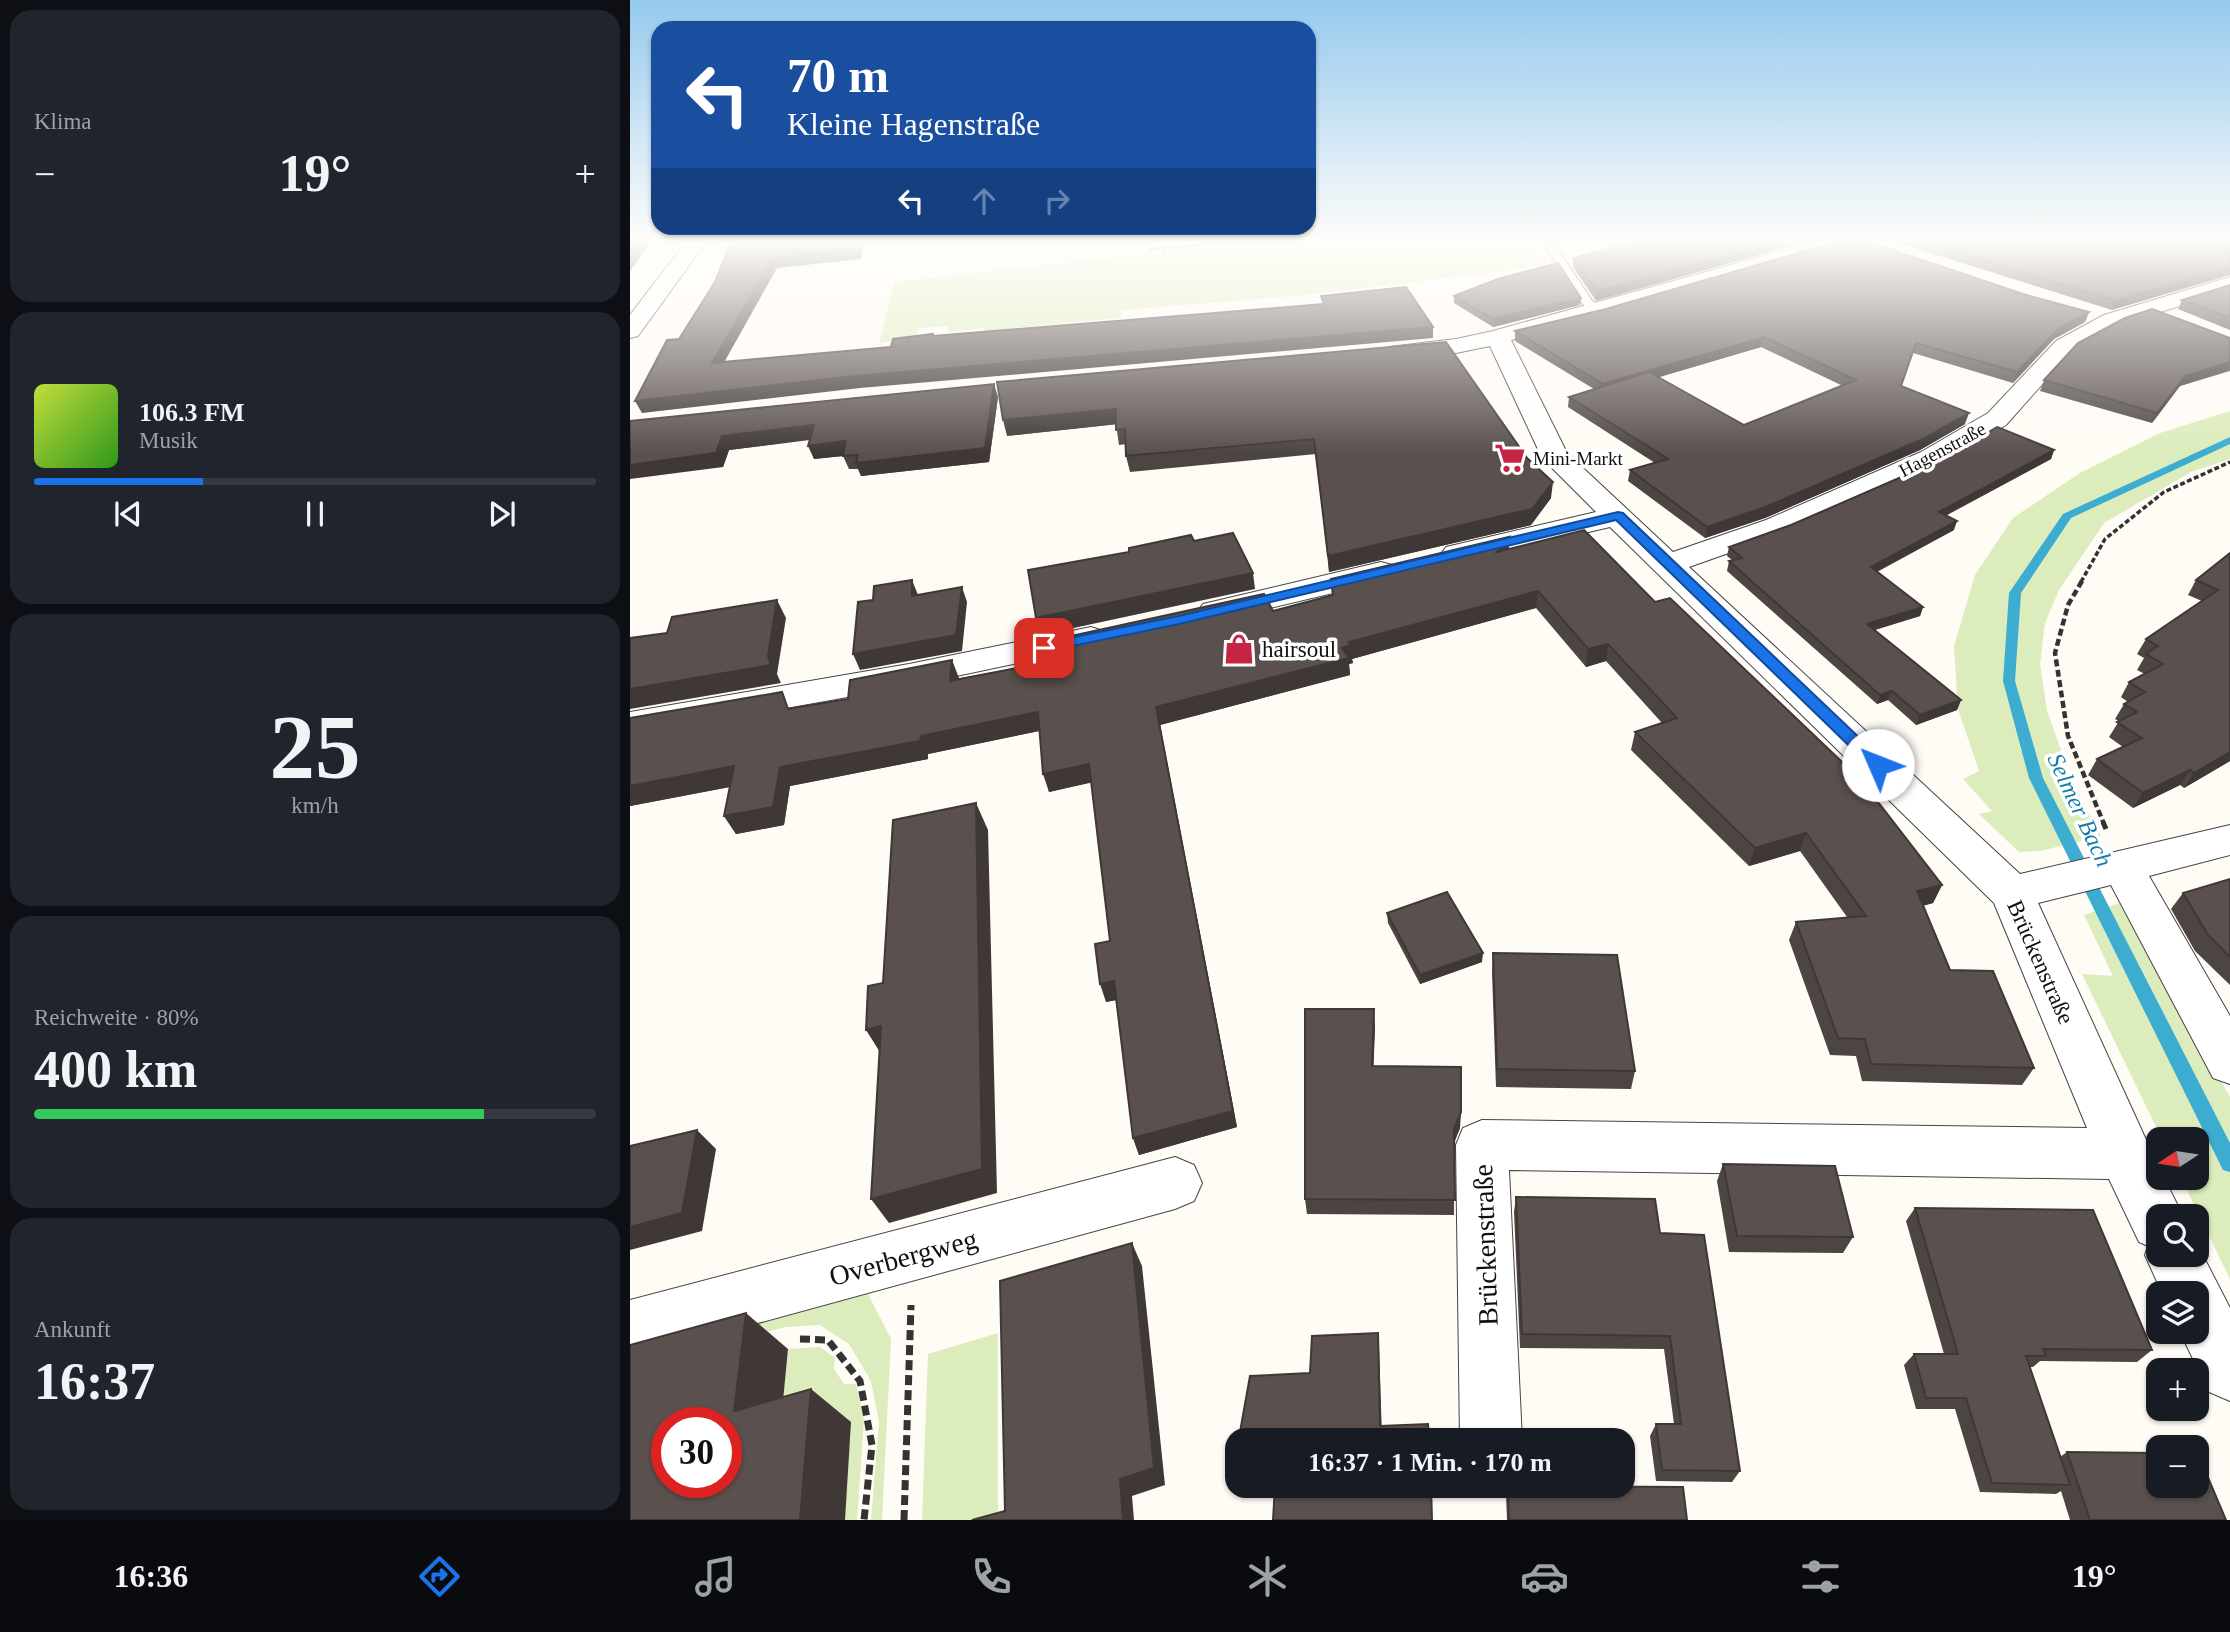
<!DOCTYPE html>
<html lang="de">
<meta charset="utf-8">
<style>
:root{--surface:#171b24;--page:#20242c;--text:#f1f3f6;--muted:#9ea1a6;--line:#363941;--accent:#1a73e8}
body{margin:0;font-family:"Times New Roman",serif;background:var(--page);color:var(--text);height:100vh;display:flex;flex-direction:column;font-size:26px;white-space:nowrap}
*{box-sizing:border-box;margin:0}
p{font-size:23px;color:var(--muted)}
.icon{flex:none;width:38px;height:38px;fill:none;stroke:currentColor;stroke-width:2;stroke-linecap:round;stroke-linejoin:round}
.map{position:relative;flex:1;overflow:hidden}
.details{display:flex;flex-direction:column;gap:10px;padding:10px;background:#0d0f14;width:630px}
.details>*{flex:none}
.banner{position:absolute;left:21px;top:21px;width:665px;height:214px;border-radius:21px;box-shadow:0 2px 5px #0004;background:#1a4fa0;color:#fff;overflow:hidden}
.needle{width:46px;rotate:258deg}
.tools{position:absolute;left:1516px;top:1127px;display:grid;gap:14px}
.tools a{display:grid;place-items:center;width:63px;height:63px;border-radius:14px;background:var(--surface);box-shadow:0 2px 5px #0004;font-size:35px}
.speed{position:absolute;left:21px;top:1407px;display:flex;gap:14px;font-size:35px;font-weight:700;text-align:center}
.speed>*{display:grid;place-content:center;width:91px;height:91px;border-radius:50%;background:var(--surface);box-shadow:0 2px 5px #0004;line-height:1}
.speed .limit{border:10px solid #d22;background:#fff;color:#111}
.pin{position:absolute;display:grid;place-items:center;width:60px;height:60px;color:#fff;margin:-30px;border-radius:14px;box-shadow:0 4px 10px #0006}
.me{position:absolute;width:77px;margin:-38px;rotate:314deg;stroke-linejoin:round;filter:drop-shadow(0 0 5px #0008)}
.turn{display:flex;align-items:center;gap:24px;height:147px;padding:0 21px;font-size:32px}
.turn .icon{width:91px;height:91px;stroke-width:2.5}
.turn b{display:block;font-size:49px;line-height:60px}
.lanes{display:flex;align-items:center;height:66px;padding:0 21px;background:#0003;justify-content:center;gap:35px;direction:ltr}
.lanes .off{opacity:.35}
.big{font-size:52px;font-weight:700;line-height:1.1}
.details .tile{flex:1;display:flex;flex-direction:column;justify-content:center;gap:10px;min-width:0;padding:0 24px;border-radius:21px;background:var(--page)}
.details .dial{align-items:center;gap:0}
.dial b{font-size:91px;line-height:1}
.song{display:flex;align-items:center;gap:21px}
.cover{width:84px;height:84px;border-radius:10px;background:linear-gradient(135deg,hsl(70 70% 55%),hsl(110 70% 35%))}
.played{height:7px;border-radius:4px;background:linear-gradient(90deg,var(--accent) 30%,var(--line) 30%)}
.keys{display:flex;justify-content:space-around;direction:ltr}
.heat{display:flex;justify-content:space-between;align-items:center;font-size:38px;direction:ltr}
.charge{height:10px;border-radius:5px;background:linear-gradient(90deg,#34c759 80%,var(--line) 0)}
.trip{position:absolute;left:595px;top:1428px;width:410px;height:70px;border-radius:21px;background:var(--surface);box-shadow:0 2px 5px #0004;font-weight:700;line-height:70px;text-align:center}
.tab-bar{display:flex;height:112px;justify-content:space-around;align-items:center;background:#090b0e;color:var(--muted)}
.tab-bar .icon{width:49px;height:49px}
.tab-bar .selected{color:var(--accent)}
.tab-bar b{font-size:32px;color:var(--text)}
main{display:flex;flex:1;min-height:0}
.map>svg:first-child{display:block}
</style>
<main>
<section class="details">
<div class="tile"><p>Klima</p>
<div class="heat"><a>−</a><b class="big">19°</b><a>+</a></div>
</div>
<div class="tile">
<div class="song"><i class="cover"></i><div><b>106.3 FM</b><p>Musik</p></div></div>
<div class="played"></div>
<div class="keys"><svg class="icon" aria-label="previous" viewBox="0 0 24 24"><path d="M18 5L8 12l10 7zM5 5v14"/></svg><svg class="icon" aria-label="pause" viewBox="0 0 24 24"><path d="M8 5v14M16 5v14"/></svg><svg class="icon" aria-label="next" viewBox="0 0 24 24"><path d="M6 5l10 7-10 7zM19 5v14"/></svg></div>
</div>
<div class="tile dial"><b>25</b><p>km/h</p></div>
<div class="tile"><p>Reichweite · 80%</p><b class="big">400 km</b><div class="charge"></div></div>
<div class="tile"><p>Ankunft</p><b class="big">16:37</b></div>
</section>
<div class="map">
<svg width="1600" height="1520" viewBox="0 0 1600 1520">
<rect width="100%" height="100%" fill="#fffbf5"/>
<g fill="#dcecbc">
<path d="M616,242H902L916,264L899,268L678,295L491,310V318L354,331L355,328L318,332V326L288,328L286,337L249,343L264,282Z"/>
<path d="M1600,411V459L1561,472L1474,523L1429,590L1415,623L1410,664L1417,711L1441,778L1471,836L1410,851L1389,852L1349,814L1362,811L1333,779L1349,771L1328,709L1324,646L1345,575L1383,518L1450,473L1530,433Z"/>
<path d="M1489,903L1600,1097V1279L1551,1178H1566V1139H1532L1452,974L1483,976L1454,915Z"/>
<path d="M237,1292L261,1339L252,1520H241L249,1422L241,1381L219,1344L190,1325L155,1327L0,1370V1354Z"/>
<path d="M368,1333V1512L346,1520H292L298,1354Z"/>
<path d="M190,1347L205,1358L204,1369L214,1384H226L234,1420L227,1520H215L149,1443L158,1349Z"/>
</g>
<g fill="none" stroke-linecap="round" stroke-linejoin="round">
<path fill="#3dacd1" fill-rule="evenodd" d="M1600,437V444L1441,518L1391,593L1385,681L1413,778L1600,1143V1172L1593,1170L1399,778L1373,681L1379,593L1433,514Z"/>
<g stroke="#444" stroke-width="2">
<path id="service" d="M913,242H923L961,299L972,311L970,314H962L950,301Z"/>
</g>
<g stroke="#444" stroke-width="2">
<g id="minor">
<path d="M56,242H76L8,336L0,338V315Z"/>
<path d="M1184,242H1215L1212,246L881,340L937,453L1043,552L1136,520L1291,452L1358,413L1426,341L1474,315L1600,277V290L1490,325L1442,351L1376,425L1311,464L1158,532L1059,567L1390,874L1600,825V855L1519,876L1600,1016V1084L1583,1078L1481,885L1408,903L1528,1166V1178H1534L1553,1216H1528V1255H1566V1242L1600,1308V1401L1579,1392L1550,1332H1566V1293H1532L1515,1255L1518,1246L1509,1242L1479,1179L879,1170L892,1440H830L826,1145L833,1128L852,1120L1457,1128L1364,903L980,527L827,563L816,561L811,554L816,547L966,512L912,458L860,346L826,353L767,359L759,357L755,352L759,347L826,339L863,331Z"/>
<path d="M751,562L762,565L767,572L762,579L585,621L573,618L568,611L573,604Z"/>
<path d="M461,627L473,631L478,638L473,645L279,686L0,736V712L279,664Z"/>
<path d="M545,1157L564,1165L572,1183L564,1201L545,1209L0,1358V1300Z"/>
</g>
</g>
<path stroke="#333" stroke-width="2.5" stroke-dasharray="4.5 2" stroke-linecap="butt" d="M519,250L595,242"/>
<path stroke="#333" stroke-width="3.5" stroke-dasharray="5 2.5" stroke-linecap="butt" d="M1451,582L1475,539L1534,492L1600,462"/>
<path stroke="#333" stroke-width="4.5" stroke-dasharray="7 3.5" stroke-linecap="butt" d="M1452,581L1438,605L1425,653L1438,736L1474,824"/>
<path stroke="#333" stroke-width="5" stroke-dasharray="9 4.5" stroke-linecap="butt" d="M1473,822L1476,829"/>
<g stroke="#333" stroke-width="7" stroke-dasharray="10 5" stroke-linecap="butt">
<path d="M170,1339L198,1340L230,1381L242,1445L234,1520"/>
<path d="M274,1520L281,1305"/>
</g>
<use href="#service" fill="#fff" fill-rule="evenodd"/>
<use href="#minor" fill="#fff" fill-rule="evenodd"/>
</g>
<g fill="#4d4542" fill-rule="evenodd">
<path d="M1004,242L966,301L943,267V258Z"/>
<path d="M1265,242H1600L1482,310Z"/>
<path d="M1600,285V330L1548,309L1552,300Z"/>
<path d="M1393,294L1459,312L1455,322L1424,339L1383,383L1283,353L1271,386L1335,424L1290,450L1135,518L1075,538L998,481L1000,470L1025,463L938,407L939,397L964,389L885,341V331L976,309ZM1131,347L1213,386L1114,425L1029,377Z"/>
<path d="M824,296L951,298L950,305L863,327L824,303Z"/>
<path d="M1600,338V371L1550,386L1522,423L1410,391L1414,380Z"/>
<path d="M816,342L921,498L901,525L699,572L686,454L500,472L496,456V444L489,445L486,424L377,436Z"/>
<path d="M368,397L359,462L231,476L228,469H219L213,456L184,459L180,440L99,450L93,467L0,421Z"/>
<path d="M1424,450L1421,459L1316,515L1324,530L1247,572L1293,607L1290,616L1245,630L1331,700L1327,710L1286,725L1258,700L1247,704L1097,571L1099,561L1102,560L1097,556L1099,547Z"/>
<path d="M879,537V549L1025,602L1312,885L1303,903L1293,906L1320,970L1404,1068L1392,1085L1232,1081L1226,1056L1200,1055L1159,940L1166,922L1217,917L1170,851L1119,866L1001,750L1005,732L1032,723L976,661L956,667L906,608L722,659L723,663L719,664L720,675L530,725L607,1127L509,1155L503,1138L487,1000L476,1002L480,941L461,782L419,792L409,731L298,754V759L160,786L154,825L106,834L94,816L100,787L0,806V718L161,709L413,663L643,611L702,595L701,579Z"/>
<path d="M1600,553V761L1554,788L1550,785L1503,808L1458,775L1467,759L1493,747L1479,737L1489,721L1485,719L1494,704L1498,702L1491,697L1499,682L1515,674L1507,670L1514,658L1507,654L1516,639L1572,601L1558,595L1566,580Z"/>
<path d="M1600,879V985L1565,951L1541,909L1553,893Z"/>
<path d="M757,913L852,962L790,984L758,923Z"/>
<path d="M863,953L1005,1071L1001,1089L866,1087L862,972Z"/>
<path d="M745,1026L743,1066L830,1128L824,1143V1215L677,1214L675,1199Z"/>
<path d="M1093,1164L1223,1237L1213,1253L1099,1252L1087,1181Z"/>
<path d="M886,1197L1030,1233L1110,1471L1102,1482L1026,1481L1020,1436L1026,1424H1044L1034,1349L890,1348L884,1212Z"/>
<path d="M1285,1208L1522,1350L1507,1362L1410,1361L1403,1367H1400L1430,1457L1437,1452L1596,1520H1440L1431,1491L1426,1494L1350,1492L1325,1409H1286L1274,1365L1284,1354H1314L1276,1221Z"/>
<path d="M748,1333L751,1426L799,1440H613L610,1432L680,1373Z"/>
<path d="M878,1486L1057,1520H877L876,1495Z"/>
</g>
<g fill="#3f3836">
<path d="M9,242H21L0,271V253Z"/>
<path d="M228,242H233L231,259L147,268L87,375L82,363L143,257Z"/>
<path d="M1146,242H1175L966,301L967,291Z"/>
<path d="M1600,267V275L1482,310L1486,301Z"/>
<path d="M951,298L950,305L863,327V319Z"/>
<path d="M1459,312L1455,322L1424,339L1383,383L1387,372L1428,329Z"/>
<path d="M803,327V338L230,388L12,413L5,401L225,376Z"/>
<path d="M1134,337L1131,347L972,394L973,384Z"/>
<path d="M1600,362L1599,370L1550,386L1522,423L1527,413L1555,376Z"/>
<path d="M364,384L368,397L359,462L231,476L226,463Z"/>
<path d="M486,409L489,424L377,436L373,420Z"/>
<path d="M1339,413L1335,424L1290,450L1135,518L1075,538L1077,527Z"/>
<path d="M184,425L190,438L99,450L93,467L0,479V465L92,436Z"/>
<path d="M216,441L222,455L184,459L178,446Z"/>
<path d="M1424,450L1421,459L1306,521L1309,512Z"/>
<path d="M923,482L921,498L901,525L699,572L698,556Z"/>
<path d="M1327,521L1324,530L1238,576L1241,567Z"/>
<path d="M879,537L878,554L867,552Z"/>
<path d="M623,573L625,589L411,635L406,618Z"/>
<path d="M282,580L288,595L282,596Z"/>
<path d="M332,587L337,602L332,651L230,670L223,654Z"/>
<path d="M908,591L906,608L722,659L723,663L719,664L720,675L530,725L607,1127L509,1155L503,1138L526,707L719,642Z"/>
<path d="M147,600L156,618L147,674L151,683L0,709V689L138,656Z"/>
<path d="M1293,607L1290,616L1234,633L1237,624Z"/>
<path d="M978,644L976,661L956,667L958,649Z"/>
<path d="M322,660L329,678L327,699L320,681Z"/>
<path d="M1262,691L1258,700L1247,704L1250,695Z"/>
<path d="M1331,700L1327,710L1286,725L1290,715Z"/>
<path d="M408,712L414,730L298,754V759L160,786L154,825L106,834L94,816L150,767L291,736Z"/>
<path d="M1600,752V761L1554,788L1564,773Z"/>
<path d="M459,764L464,782L419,792L413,774Z"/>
<path d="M104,766L115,784L0,806V786Z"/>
<path d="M1560,770L1550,785L1503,808L1513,793Z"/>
<path d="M346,803L358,830L367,1193L259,1223L241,1199Z"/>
<path d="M1176,833L1170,851L1119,866L1125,848Z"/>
<path d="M1312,885L1303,903L1279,909L1287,891Z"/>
<path d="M853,953L852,962L790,984V975Z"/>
<path d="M484,981L490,999L476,1002L470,984Z"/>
<path d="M744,1009L745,1026L743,1082L742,1066Z"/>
<path d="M251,1026L253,1057L236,1030Z"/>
<path d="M831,1112L830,1128L823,1145L824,1129Z"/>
<path d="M67,1130L86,1149L72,1231L0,1250V1227Z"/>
<path d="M502,1243L512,1266L535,1485L502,1496L504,1520H493L490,1479Z"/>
<path d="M116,1313L158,1349L149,1443L104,1411Z"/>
<path d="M748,1333L749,1346L752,1437L750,1426Z"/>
<path d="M181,1389L221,1422L215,1520H169Z"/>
</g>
<g fill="#5a504d" stroke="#3f3836" stroke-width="2" fill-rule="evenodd">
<path d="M0,242H9L0,253Z"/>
<path d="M101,242H228L227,249L143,257L82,363L261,347L263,339L303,334V336L694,304L691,296L776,287L803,327L225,376L5,401L37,340L49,339L85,282Z"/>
<path d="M1004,242H1146L967,291L943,258Z"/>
<path d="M1206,242H1239L1393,294L1459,312L1428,329L1387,372L1286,343L1271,386L1339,413L1293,439L1138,506L1077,527L1000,470L1038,459L939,397L1019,372L1114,425L1226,380L1134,337L973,384L885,331L976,309Z"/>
<path d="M1296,242H1600V267L1486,301Z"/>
<path d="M928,263L951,298L863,319L824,296L868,279Z"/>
<path d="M1600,285V318L1552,300Z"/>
<path d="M1522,309L1600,338V362L1555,376L1527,413L1414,380L1448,343L1495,318Z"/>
<path d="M816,342L897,458L923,482L902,509L698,556L684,439L496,456L495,429L486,430V409L373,420L367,382Z"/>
<path d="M364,384L355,448L226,463L228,455L213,456L216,441L178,446L184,425L92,436L86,453L0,465V421Z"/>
<path d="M1367,427L1424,450L1309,512L1327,521L1241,567L1293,607L1237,624L1331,700L1290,715L1262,691L1250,695L1099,561L1112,558L1099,547L1161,525L1315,458Z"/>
<path d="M954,530L1025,602L1040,598L1231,780L1312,885L1287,891L1320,970L1363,971L1404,1068L1241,1064L1235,1039L1208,1038L1166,922L1236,916L1176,833L1125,848L1005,732L1047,718L978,644L958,649L908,591L719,642L721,645L712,648L719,658L526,707L603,1111L503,1138L484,981L470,984L465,944L480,941L459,764L413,774L408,712L291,736L290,741L150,767L143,807L94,816L104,766L0,786V718L152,692L158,709L218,699L220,680L322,660L320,681L413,663L409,643L634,594L643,611L703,595L701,579L879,537L867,552Z"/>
<path d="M603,533L623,573L406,618L398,570L499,552V548L561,535L564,541Z"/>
<path d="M1600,553V752L1564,773L1560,770L1513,793L1467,759L1512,738L1487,722L1507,712L1494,704L1515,692L1499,682L1533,664L1516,654L1528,646L1516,639L1588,590L1566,580Z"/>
<path d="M282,580V596L332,587L326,635L223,654L228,602L243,600L244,586Z"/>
<path d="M147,600L138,656L141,665L0,689V638L37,633L42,617Z"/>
<path d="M346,803L352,1169L241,1199L251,1026L236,1030L238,986L253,983L263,820Z"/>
<path d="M1600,879V957L1578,935L1553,893Z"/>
<path d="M817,892L853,953L790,975L757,913Z"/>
<path d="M863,953L987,955L1005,1071L867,1069Z"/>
<path d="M675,1009H744L742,1066L831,1067V1112L824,1129L825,1200L675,1199Z"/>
<path d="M67,1130L52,1213L0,1227V1146Z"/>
<path d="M1093,1164L1205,1166L1223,1237L1107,1236Z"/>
<path d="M886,1197L1025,1199L1030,1233L1074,1235L1110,1471L1032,1470L1026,1424H1051L1040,1336L892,1334Z"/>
<path d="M1285,1208L1463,1210L1522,1350L1413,1349L1416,1356H1396L1440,1485L1362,1483L1336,1398H1296L1284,1354H1328Z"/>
<path d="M502,1243L524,1468L490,1479L493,1520H342L375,1511L370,1281Z"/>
<path d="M116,1313L104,1411L181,1389L170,1520H0V1345ZM37,1423H96V1482H37Z"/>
<path d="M748,1333L750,1426L798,1424L799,1440H647L648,1430L610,1432L620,1376L680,1373L682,1336Z"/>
<path d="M1437,1452L1528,1453V1486H1566V1454H1568L1596,1520H1460Z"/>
<path d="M645,1486H801L802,1520H643Z"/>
<path d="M878,1486L1053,1487L1057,1520H879Z"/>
</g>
<linearGradient id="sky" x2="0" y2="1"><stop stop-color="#95c9ee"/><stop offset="0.53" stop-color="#fffdfa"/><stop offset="1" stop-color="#fffdfa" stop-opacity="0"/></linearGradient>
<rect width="1600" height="454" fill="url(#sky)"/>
<path fill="#1a73e8" stroke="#114b97" stroke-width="2" d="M988,512L993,513L1254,761L1256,765L1254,769H1243L986,520L549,624L414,652L407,648L414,643L549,616Z"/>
<defs>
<g id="supermarket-bare" transform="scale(2.415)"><path d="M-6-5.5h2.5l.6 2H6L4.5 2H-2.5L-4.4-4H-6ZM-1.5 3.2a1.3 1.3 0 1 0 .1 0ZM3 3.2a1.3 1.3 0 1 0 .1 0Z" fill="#c62443" stroke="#fff" stroke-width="2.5" paint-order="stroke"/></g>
<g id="shop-bare" transform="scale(2.415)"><path d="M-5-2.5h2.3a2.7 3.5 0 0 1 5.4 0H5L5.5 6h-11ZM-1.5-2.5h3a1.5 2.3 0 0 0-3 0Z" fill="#c62443" stroke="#fff" stroke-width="2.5" paint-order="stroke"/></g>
</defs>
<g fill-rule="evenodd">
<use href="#supermarket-bare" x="880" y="458"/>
<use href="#shop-bare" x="609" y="649"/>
</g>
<g text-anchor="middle" stroke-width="7" stroke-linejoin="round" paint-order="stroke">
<g font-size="19" fill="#111" stroke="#fff">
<text transform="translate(1312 449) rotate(-28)" y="7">Hagenstraße</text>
</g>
<g font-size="19" fill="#111" stroke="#fff" text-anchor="start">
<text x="903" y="465">Mini-Markt</text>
</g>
<g font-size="23" fill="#111" stroke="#fff" text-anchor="start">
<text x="632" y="657">hairsoul</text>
</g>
<g font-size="23" fill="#111" stroke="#fff">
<text transform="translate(1411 962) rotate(66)" y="8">Brückenstraße</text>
</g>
<g font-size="24" font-style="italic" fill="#157da8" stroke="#fff">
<text transform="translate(1450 810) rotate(65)" y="8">Selmer Bach</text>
</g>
<g font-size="28" fill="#111" stroke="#fff">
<text transform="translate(855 1245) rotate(-92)" y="10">Brückenstraße</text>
<text transform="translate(273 1257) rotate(-15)" y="10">Overbergweg</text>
</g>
</g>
</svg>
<div class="tools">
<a><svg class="needle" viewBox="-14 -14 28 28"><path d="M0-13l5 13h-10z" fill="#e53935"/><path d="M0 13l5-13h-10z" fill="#9ea1a6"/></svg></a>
<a><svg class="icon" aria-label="search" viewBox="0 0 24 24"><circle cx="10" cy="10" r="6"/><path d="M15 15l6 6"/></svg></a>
<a><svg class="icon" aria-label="layers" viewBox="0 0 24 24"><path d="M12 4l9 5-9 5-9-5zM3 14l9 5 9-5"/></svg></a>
<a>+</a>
<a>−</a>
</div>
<div class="speed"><div class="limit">30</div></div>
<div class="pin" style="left:414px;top:648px;background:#d93025"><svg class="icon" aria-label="arrive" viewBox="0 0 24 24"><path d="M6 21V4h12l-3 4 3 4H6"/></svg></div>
<svg class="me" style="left:1248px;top:765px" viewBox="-20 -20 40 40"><circle r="19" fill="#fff"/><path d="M0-13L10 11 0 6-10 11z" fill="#1a73e8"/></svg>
<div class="trip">16:37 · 1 Min. · 170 m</div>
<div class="banner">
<div class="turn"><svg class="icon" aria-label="left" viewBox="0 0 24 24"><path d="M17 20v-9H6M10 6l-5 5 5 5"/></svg><div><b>70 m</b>Kleine Hagenstraße</div></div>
<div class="lanes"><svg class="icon" aria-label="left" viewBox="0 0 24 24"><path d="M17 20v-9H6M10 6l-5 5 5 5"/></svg><svg class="icon off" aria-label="ahead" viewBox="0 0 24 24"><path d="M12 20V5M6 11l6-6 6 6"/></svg><svg class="icon off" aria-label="right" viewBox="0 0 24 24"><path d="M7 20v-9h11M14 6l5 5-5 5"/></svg></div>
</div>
</div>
</main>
<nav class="tab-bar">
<b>16:36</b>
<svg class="icon selected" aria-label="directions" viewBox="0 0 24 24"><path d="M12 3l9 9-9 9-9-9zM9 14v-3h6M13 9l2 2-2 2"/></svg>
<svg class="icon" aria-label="music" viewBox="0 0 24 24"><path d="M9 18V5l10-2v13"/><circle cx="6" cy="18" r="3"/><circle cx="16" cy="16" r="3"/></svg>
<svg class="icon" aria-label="phone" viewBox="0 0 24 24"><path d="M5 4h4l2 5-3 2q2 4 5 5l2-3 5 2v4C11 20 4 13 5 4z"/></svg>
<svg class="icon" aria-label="climate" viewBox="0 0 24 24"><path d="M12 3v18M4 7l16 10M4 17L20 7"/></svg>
<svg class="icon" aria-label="car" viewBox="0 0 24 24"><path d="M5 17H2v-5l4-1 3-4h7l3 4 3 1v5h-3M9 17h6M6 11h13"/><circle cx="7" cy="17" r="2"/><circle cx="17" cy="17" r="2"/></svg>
<svg class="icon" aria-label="filters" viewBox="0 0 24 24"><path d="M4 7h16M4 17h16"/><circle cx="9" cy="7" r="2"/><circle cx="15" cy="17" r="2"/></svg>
<b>19°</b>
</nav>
